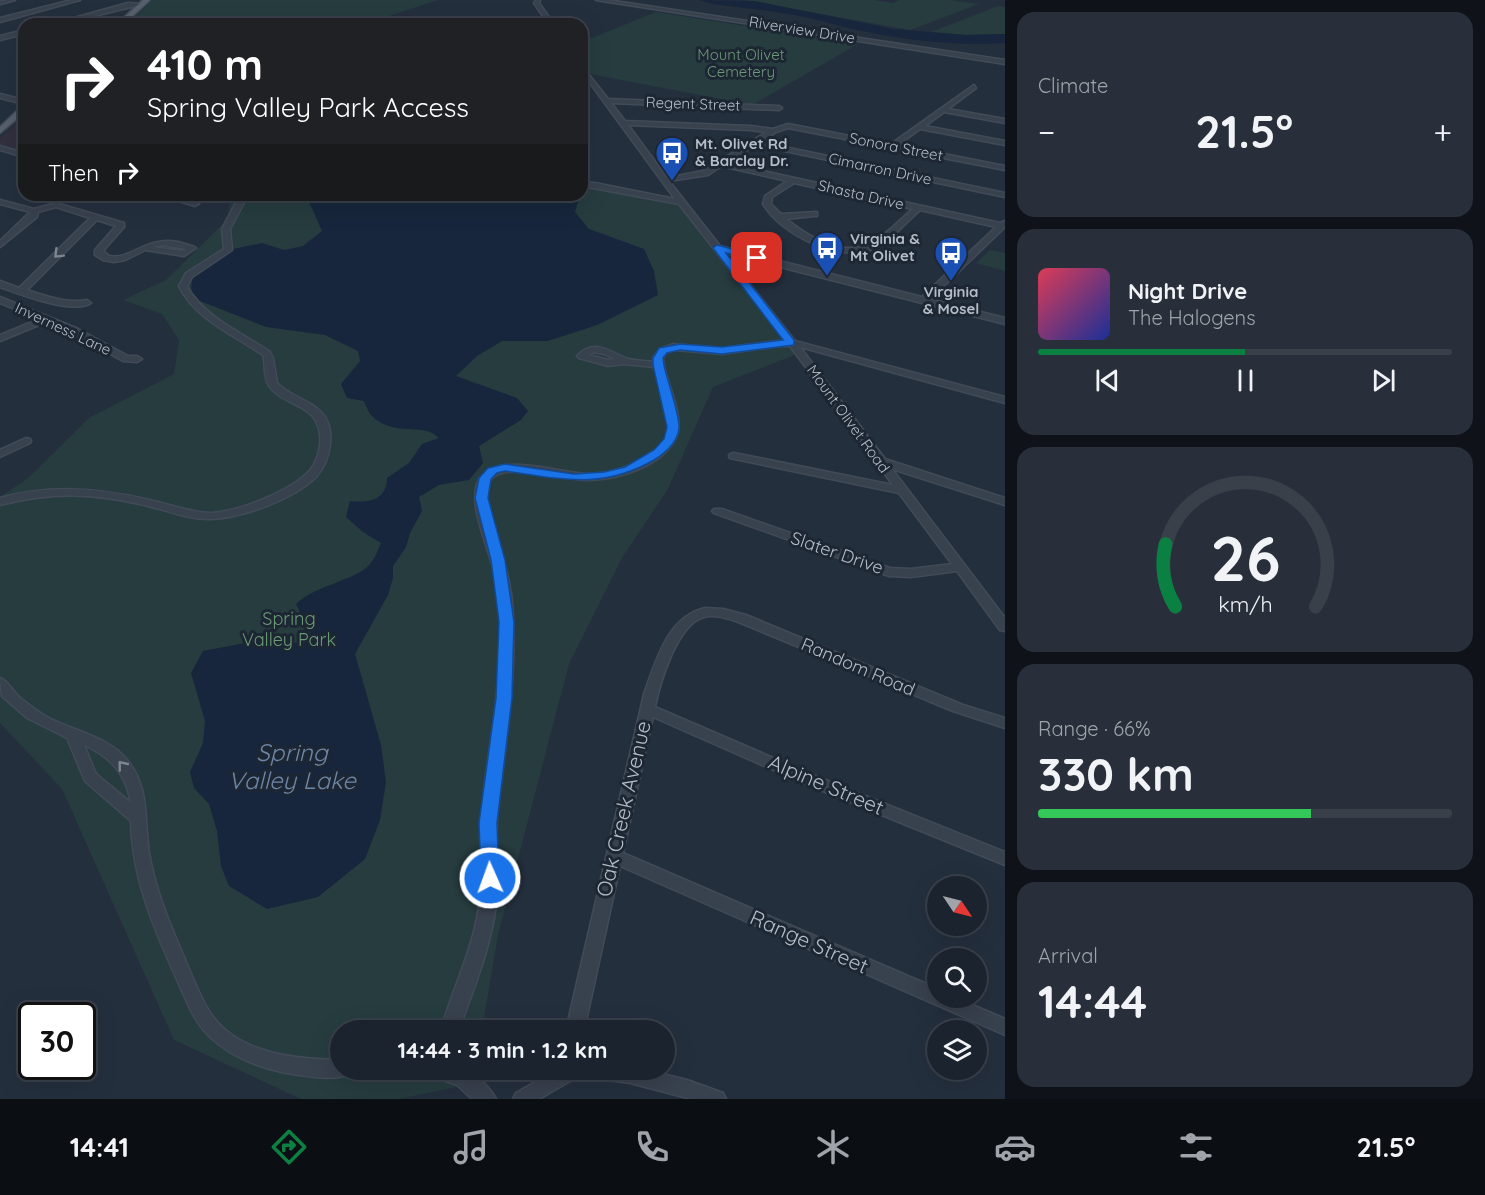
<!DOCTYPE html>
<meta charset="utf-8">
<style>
:root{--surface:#1b232e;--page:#282f3a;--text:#f1f3f6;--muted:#a0a4aa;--line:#39404a;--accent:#0b8043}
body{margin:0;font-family:Quicksand,sans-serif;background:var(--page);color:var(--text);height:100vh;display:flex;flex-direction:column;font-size:22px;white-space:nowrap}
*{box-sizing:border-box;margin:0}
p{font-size:20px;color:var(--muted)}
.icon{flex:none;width:33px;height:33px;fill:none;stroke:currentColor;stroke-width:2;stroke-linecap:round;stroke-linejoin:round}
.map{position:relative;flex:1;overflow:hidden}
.drawer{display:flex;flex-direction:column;gap:12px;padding:12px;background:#0f1319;width:480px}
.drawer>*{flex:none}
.hud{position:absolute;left:18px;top:18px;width:570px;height:183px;border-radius:18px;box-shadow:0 6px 24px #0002,0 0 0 2px var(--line);background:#202124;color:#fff;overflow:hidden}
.needle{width:39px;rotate:125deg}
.controls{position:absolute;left:927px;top:876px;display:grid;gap:12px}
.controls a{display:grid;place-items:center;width:60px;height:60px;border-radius:50%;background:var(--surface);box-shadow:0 6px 24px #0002,0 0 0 2px var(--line);font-size:30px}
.speed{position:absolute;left:18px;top:1002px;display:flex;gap:12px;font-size:30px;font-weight:700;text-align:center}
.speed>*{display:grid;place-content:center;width:78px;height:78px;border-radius:50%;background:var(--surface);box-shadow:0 6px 24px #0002,0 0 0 2px var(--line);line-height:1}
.speed .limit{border:3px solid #111;border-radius:9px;background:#fff;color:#111}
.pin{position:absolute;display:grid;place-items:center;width:51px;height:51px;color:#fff;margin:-26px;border-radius:12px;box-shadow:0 3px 9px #0006}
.me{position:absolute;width:66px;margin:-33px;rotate:358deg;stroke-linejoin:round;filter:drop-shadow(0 0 4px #0008)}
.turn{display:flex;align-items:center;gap:21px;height:126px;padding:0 30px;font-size:27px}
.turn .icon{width:78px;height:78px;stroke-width:2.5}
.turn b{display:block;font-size:42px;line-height:51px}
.then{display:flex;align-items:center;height:57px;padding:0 30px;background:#0003;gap:12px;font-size:22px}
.big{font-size:45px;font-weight:800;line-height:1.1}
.drawer .card{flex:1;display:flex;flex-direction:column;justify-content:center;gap:9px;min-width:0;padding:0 21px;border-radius:18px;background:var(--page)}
.drawer .dial{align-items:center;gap:0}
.dial svg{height:156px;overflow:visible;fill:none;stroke:var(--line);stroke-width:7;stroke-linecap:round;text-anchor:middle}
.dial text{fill:var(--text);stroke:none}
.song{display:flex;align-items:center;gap:18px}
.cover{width:72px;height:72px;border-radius:9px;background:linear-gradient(135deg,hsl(350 70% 55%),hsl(230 70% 35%))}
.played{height:6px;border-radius:3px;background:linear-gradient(90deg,var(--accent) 50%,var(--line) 50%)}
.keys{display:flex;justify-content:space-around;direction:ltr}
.heat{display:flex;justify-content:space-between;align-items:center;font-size:33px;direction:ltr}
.charge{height:9px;border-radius:4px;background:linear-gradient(90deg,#34c759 66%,var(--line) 0)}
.trip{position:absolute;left:330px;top:1020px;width:345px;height:60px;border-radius:30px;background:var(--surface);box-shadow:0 6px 24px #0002,0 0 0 2px var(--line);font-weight:800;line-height:60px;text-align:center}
.tabs{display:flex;height:96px;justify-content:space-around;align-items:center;background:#0b0e12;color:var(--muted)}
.tabs .icon{width:42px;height:42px}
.tabs .on{color:var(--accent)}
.tabs b{font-size:27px;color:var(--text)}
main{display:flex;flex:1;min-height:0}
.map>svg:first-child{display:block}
</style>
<main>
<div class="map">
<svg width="1005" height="1099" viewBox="0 0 1005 1099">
<rect width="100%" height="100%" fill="#242f3e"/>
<path fill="#32303f" d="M24,116V152L0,146V138Z"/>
<g fill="#263c3f">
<path d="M153,0H438L371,22L373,24H127Z"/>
<path d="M744,0H874L893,3L899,0H949L979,4L910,30Z"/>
<path d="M998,6L1005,7V34L965,35L931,32Z"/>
<path d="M656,12L858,44L752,105L590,74L582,62V42Z"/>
<path d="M582,179L681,202L800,353L713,387L668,489L622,558L569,664L498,935L482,1030H340V1070H475L472,1084L398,1099H301L174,1040L62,789L0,723V497L27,479L89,418L174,374L179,340L162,314L123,300L166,280L228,219L230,195H582Z"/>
<path d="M990,250L1005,253V271L976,263Z"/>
</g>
<g fill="#17263c">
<path d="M699,0L755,1L894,29L965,35L1005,34V43C948,47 877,37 822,21C787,12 749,9 713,4Z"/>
<path d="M306,195H580L575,212L589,229L644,249L654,271L658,295L597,325L548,341H502L477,356L456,376L517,398L528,411L521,420L479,446L483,463L469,480L439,485L419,497L422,511L410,533L406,547L393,566V578L388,595L355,654L381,745L386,782L380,820L365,859L318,897L267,909L229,886L221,866L217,831L209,804L194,788L190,772L203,743L205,721L191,673L203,651L261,640L298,643L311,632L310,620L301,614L296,604C317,584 356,581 370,564C375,558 378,550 381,543L363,532L346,517L350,501C369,503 387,500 387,478L409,463L422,444L439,438C424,422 394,437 373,417C369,414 366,406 364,401L347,398L341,384L360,361L358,351L325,335L266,327L200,301L191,292L192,279L233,249L262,243L284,250L303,246L322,231Z"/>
</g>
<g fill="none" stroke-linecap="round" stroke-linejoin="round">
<path stroke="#17263c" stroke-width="1.5" d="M582,134L584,136L582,141"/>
<g stroke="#414a57" stroke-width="3">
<g id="minor">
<path d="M7,0H15L0,4V2Z"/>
<path d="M72,0H80L0,22V18Z"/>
<path d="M536,0H540L539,3L554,24H548L534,3Z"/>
<path d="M596,0H608L1005,60V64Z"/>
<path d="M128,3L144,4L61,24H52Z"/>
<path d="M24,30V34L0,40V36Z"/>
<path d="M582,66L608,99L779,106L782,108L779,110L611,103L625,121L750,126L773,129L788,124L891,144L974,85L976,88L948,109L1005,119V123L944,112L925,126L1005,141V145L920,129L898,145L1005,166V170L788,128L776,132L761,142L1005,193V197L756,145L726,163L1000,223L1005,221V227L930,299L1005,318V324L725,253L795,341L1005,397V403L800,347L885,459L1005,498V505L892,469L1005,618V631L1000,630L957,571L911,577L889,576L714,513L712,511L714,509H722L890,568L911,569L952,564L899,493L730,458L729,456L730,454L734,453L893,485L790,346H779L722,354L674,350L666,353L663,358L664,366C668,385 682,414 678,432C676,442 667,451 660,457C640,472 612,480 587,480C567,480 498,459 489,483C480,504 498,537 503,558C509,578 513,599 513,620C516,684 505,746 498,809C494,841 500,873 496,904C491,948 473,989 459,1030H441C451,994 468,960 476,923C484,889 479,854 481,819C486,761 499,703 501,644C501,620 499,596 494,572C489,548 469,508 477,484C491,447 562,475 591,474C610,473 630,467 646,456C655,451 665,443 668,434C672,416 658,385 654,367L623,364L608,366L579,358L577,356C593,339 608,350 625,358C633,361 645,361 654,362L653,358L660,349L673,344L722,348L785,340L679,204L582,186V182L595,183L675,199L582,72ZM628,125L750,130L767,132L703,171L667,178ZM721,166L787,181L765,196L763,204C781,234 838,263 873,249C891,241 905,223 920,210L996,227L922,297L720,246L669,181L708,175ZM794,183L913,209C899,220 888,234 872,242C843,259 809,237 786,219L814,216H817V212L781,214L771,204L772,197ZM593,352L604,354L615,359L608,360L589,355Z"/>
<path d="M0,94L24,100V104L0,98Z"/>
<path d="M0,146L24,153V157L0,150Z"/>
<path d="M160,195H172L199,204L195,206Z"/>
<path d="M240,195H248L230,229L232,250L192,277L187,286C203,317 243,333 270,352L273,358L277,383C291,398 314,400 325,417C330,425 331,435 330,444C329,456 324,468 316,477C294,499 242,518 211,519C188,520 167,510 144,505C91,493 53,492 0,505V498C49,484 100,488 149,500C170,504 190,513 212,513C239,511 293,491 311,469C319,458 322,442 319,430C314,403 283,406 269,386C263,377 266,366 263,355C234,335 195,319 179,286L186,273L224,249L222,229Z"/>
<path d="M0,200L34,209L56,203L124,223V227L103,251L109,256C132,260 145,236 178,242C184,244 191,245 196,248L184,256L145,250L125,260L114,262L103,260L95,255V250L116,226L97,220L27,290C46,296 67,304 87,300L91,303C73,315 19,294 0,287V281L19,288L90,218L56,207L38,212L37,217L0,247V241L30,212L0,204ZM163,245L186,249L182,251L153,247Z"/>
<path d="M0,297L78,329L128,356H137L142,359L137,362L123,361L72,333L46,322L0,341V335L39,319L0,303Z"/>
<path d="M26,438L30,439L31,441L30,443L0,457V450Z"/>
<path d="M705,608L723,609L746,615L963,705L1005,718V728L953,711L736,621C726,618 714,614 704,617C677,624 660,683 655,707L813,775L1005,852V865L803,783L653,717L623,853L938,989V998H956L1005,1019V1035L620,866L584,1030H566L644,694C656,661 667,617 705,608Z"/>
<path d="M0,678C8,681 13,691 19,697C27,704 36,710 45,716C72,731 109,736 128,761C150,789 144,820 149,853C155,888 168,920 182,952C190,971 198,993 209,1011C236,1054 294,1059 340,1060V1070H349L347,1075C331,1081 309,1076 292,1074C263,1069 232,1058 210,1037C194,1022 187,1002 178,982C155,931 132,879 131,821L85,781L67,738L27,718L2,696ZM84,745C111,757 126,774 131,803L96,774Z"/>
<path d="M429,1070C439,1069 453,1068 463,1070C474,1071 491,1089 496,1099H472L457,1085L431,1076Z"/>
<path d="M556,1070H646L687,1080L723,1093L726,1099H691L630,1083L594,1078L581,1079L570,1081L539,1099H513L516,1093Z"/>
</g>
</g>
<g stroke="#414a57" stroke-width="3">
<g id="major">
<path d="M143,0H150L124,24H117Z"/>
<path d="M21,107H24V113L0,133V127Z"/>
</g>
</g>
<use href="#minor" fill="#38414e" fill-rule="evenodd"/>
<use href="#major" fill="#56606e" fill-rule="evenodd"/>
</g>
<defs><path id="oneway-chevron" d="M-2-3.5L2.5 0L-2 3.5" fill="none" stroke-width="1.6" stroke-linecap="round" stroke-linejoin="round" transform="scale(1.5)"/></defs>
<g stroke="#7c8592">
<use href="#oneway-chevron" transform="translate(58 254) rotate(135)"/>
<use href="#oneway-chevron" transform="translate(122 765) rotate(-129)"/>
</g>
<path fill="#1a73e8" stroke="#114b97" stroke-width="1.5" d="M717,245L760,256V260L757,261L726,253L794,340V345L722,354L680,350L667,353L663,358L664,365C667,380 680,415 679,428C678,442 665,453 654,460C602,490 561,479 505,471L497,473L491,479L488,498L505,560L514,622L512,698L497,823L499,878L496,883L490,886L483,883L481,878L479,823L496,698L499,622L491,560L475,498L479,478L488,468L505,464L574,474L604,472L625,467L654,450L664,439L667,427L653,365V358L659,348L680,344L722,347L783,340L713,248Z"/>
<defs>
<g id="bus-pin" transform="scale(1.725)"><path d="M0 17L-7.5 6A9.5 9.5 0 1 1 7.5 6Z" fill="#1a4fb4" stroke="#1d2633"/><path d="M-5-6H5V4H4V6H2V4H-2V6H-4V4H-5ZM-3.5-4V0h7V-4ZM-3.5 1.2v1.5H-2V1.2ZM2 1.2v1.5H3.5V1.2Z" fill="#fff"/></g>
</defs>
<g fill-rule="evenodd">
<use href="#bus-pin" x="672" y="153"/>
<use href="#bus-pin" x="827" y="248"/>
<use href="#bus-pin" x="951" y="253"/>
</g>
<g text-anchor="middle" stroke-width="6" stroke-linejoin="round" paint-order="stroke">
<g font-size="15" fill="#b4bcc9" stroke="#1d2633">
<text transform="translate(802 30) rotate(9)" y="5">Riverview Drive</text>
<text transform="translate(693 104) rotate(2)" y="5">Regent Street</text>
<text transform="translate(896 147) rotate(11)" y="5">Sonora Street</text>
<text transform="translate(880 169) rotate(12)" y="5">Cimarron Drive</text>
<text transform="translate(861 195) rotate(13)" y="5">Shasta Drive</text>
<text transform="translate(63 329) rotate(25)" y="5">Inverness Lane</text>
<text transform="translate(848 419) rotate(54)" y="5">Mount Olivet Road</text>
</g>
<g font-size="15" fill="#6b9a76" stroke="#1d2633">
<text x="741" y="60">Mount Olivet<tspan x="741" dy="17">Cemetery</tspan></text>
</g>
<g font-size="15" font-weight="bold" fill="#b4bcc9" stroke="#1d2633" text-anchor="start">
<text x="695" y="149">Mt. Olivet Rd<tspan x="695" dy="17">&amp; Barclay Dr.</tspan></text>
<text x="850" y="244">Virginia &amp;<tspan x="850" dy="17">Mt Olivet</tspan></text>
<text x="951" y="297" text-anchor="middle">Virginia<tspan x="951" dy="17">&amp; Mosel</tspan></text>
</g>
<g font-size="18" fill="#b4bcc9" stroke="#1d2633">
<text transform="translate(837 553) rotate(19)" y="6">Slater Drive</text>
<text transform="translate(858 667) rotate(23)" y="6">Random Road</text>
</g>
<g font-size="18" fill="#6b9a76" stroke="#1d2633">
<text x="289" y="625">Spring<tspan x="289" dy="21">Valley Park</tspan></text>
</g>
<g font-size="21" fill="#b4bcc9" stroke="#1d2633">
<text transform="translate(826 785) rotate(23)" y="7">Alpine Street</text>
<text transform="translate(624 809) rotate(-77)" y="7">Oak Creek Avenue</text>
<text transform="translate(809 942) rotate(24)" y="7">Range Street</text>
</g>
<g font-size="24" font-style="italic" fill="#6d86a8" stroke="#1d2633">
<text x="292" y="761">Spring<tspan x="292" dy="28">Valley Lake</tspan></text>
</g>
</g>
</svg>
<div class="controls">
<a><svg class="needle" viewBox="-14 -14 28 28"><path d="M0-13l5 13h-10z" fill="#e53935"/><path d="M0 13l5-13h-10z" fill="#a0a4aa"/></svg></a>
<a><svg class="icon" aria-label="search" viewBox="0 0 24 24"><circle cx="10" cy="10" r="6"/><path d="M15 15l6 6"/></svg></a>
<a><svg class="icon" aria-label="layers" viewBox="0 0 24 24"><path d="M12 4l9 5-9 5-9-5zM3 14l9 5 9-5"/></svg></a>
</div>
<div class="speed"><div class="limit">30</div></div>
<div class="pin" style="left:757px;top:258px;background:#d93025"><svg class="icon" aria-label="arrive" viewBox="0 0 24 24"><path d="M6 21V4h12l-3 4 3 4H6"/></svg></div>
<svg class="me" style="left:490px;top:878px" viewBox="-20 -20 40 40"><circle r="17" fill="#1a73e8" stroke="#fff" stroke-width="3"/><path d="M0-11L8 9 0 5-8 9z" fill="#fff"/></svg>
<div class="trip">14:44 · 3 min · 1.2 km</div>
<div class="hud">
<div class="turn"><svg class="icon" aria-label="right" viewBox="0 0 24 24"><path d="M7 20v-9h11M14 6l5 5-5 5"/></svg><div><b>410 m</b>Spring Valley Park Access</div></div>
<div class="then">Then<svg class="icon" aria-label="right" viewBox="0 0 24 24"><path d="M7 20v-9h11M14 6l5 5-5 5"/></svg></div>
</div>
</div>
<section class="drawer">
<div class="card"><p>Climate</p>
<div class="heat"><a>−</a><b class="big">21.5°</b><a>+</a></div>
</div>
<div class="card">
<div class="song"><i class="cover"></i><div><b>Night Drive</b><p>The Halogens</p></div></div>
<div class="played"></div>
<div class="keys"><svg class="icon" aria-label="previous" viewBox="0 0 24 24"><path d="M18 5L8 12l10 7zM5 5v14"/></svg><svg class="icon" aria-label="pause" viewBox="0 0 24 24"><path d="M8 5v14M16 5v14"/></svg><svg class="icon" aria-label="next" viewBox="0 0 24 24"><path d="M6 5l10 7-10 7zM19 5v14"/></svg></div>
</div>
<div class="card dial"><svg viewBox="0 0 100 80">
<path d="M14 69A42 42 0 1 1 86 69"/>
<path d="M14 69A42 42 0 0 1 9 37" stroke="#0b8043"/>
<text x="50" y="56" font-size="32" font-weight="700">26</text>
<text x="50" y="72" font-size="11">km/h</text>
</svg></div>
<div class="card"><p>Range · 66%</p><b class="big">330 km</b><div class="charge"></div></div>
<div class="card"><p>Arrival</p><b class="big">14:44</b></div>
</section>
</main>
<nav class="tabs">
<b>14:41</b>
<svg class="icon on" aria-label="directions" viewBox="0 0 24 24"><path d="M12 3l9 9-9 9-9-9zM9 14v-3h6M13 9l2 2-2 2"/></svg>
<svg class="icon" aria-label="music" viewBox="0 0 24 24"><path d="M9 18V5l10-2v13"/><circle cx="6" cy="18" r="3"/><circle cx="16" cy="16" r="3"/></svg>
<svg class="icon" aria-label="phone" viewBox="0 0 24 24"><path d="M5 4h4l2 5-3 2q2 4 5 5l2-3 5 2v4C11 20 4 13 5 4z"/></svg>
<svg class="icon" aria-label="climate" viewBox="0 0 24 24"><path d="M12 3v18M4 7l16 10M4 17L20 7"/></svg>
<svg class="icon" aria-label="car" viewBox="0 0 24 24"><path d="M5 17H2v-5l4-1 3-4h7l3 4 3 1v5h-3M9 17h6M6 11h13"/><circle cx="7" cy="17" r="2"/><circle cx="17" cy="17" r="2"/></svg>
<svg class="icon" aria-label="filters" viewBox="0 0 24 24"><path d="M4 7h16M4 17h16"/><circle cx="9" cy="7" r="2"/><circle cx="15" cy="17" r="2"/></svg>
<b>21.5°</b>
</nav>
